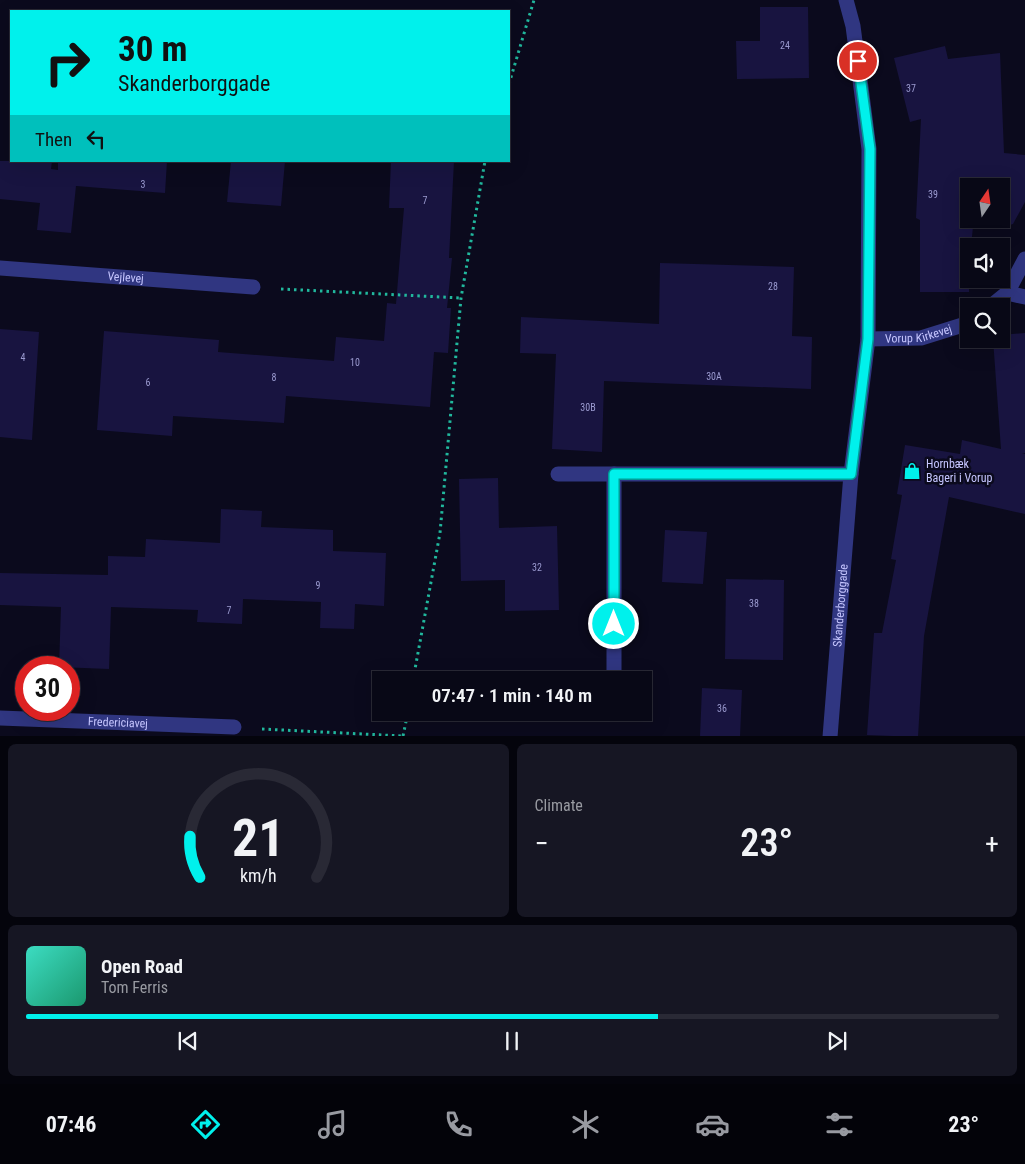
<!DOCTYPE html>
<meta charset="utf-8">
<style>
:root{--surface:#080816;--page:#161623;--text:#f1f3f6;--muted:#989aa1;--line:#292935;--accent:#00f1ec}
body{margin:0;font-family:"Roboto Condensed",sans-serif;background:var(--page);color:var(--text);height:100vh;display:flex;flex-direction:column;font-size:19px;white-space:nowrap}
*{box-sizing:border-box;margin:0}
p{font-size:16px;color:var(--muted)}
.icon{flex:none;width:28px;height:28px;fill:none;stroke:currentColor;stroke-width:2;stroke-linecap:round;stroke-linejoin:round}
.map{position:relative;height:736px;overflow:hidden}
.side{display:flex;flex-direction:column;gap:8px;padding:8px;background:#04040c;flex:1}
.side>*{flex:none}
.banner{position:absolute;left:10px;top:10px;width:500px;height:152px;border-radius:0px;box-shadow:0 5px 20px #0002,0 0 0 1px var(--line);background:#00f1ec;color:#111;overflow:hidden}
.needle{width:32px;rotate:13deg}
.tools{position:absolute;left:960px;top:178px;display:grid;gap:10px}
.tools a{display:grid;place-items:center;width:50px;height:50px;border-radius:0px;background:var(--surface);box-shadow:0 5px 20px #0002,0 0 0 1px var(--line);font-size:25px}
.speed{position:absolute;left:15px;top:656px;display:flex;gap:10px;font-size:25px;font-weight:700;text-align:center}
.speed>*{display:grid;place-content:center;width:65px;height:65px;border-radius:50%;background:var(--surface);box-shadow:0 5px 20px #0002,0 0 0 1px var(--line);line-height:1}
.speed .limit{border:8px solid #d22;background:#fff;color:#111}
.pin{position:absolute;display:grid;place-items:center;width:42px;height:42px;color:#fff;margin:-21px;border:2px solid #fff;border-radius:50%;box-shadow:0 1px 5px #0007}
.me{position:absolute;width:55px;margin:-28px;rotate:0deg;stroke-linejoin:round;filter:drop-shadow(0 0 4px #0008)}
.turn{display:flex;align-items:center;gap:18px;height:105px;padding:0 25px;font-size:22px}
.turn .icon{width:65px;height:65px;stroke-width:2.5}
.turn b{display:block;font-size:35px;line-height:42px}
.then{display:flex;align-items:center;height:48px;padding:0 25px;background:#0003;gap:10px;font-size:19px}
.big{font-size:38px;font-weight:600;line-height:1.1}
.side .widget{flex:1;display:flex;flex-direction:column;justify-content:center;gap:8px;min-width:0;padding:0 18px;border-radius:8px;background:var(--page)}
.side .dial{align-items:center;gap:0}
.dial svg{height:130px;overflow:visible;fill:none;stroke:var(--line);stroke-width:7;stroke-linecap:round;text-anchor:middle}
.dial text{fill:var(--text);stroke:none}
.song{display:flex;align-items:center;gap:15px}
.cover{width:60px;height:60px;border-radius:8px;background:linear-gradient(135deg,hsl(170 70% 55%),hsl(160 70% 35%))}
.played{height:5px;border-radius:2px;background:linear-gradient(90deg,var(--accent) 65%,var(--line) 65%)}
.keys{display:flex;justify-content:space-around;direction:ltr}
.heat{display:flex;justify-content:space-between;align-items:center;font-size:28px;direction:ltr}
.side .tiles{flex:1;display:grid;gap:8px;grid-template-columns:1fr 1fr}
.widget:last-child{grid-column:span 2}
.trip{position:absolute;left:372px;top:671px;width:280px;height:50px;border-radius:0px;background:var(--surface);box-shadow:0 5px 20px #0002,0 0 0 1px var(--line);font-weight:600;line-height:50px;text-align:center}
.tab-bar{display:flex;height:80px;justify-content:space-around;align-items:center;background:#030309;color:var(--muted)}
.tab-bar .icon{width:35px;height:35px}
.tab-bar .selected{color:var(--accent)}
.tab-bar b{font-size:22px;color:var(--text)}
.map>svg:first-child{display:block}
</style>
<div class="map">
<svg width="1025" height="737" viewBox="0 0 1025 737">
<rect width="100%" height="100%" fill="#0b0a1d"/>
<g fill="#181440" fill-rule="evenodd">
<path d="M760,7H808L809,78L737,79L736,41H760Z"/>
<path d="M945,46L948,59L1000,53L1004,153L1025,155V202L1013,224L1000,228L973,227L971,246H969V292H920V220L916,218L921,119L910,122L894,58ZM969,186H1001V219H969Z"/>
<path d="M0,161H52L51,169L58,170V161H167L165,193L76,186L71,233L37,230L40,203L0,199Z"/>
<path d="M231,161H285L281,206L227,202Z"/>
<path d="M391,161H454L449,258H452L447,308H451L448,353L434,352L430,407L286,396L284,423L173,416L172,436L97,430L104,331L219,340L218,352L334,361L336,337L384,341L387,303L396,304L404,208H389Z"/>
<path d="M660,263L794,267L792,336L812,337L811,389L604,381L602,452L552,449L556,354L520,353L521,317L659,324Z"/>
<path d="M0,329L39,332L32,440L0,437Z"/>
<path d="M1025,333V453H1022L1025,454V514L949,497L924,636L918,737L867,735L874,633H882L896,560L891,559L902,495L897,494L905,445L960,454L962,440L1001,449L993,339H1001V335Z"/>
<path d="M498,478L499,528L557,526L559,610L505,611V580L461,581L459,479Z"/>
<path d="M221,509L262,511L261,527L333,530V551L386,553L384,606L355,604L354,629L320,628L321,602L243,599L242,624L197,622L198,610L111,607L109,669L59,667L61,607L0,605V573L108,575V556L145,557L146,539L220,543Z"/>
<path d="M665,530L707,532L703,584L662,582Z"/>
<path d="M726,579L784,580L783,660L725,659Z"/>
<path d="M702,688L742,690L740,737H700Z"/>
</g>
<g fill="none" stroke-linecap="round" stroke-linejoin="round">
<g stroke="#21b89d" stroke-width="3" stroke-dasharray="2.5 4" stroke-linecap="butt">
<path d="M509,84L534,0"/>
<path d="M281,289L461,298"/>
<path d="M413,680L440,533L461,298L485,161"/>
<path d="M262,729L403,736"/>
<path d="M403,736L408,712"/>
</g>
<g stroke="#303681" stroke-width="15">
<path id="s1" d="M0,268L253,287"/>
<path d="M1007,293L1025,297"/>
<path d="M991,306L1007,293L1025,259"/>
<path id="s2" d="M868,339L921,338L969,323"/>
<path d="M558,474H851"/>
<path d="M614,680V474"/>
<path id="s3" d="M0,718L234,727"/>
<path id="s4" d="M830,737L851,474L868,339L869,149L853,26L846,0"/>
</g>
</g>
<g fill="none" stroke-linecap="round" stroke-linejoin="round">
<g stroke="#009d99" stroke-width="12">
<path id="route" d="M614,624V474H851L868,339L870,149L858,61"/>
</g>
<use href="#route" stroke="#00f1ec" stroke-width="9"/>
</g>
<defs>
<g id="shop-bare" transform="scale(1.35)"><path d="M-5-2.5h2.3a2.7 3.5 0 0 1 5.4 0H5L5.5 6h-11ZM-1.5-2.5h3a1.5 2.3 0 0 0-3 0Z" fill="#00f1ec" stroke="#0b0a1d" stroke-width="2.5" paint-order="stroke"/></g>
</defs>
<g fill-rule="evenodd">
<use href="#shop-bare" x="912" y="471"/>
</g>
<g text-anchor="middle" stroke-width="5" stroke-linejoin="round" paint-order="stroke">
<g font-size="10" fill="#9a9acf">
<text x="785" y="49">24</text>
<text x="911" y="92">37</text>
<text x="143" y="188">3</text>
<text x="933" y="198">39</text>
<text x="425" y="204">7</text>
<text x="773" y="290">28</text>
<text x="23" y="361">4</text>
<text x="355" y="366">10</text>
<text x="714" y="380">30A</text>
<text x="274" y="381">8</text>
<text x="148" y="386">6</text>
<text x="588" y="411">30B</text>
<text x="537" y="571">32</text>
<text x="318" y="589">9</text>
<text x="754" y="607">38</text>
<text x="229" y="614">7</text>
<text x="722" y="712">36</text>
</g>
<g font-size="12" fill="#c6c6ff" stroke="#0b0a1d">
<text dy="4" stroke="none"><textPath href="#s1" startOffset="126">Vejlevej</textPath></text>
<text dy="4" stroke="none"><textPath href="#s2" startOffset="51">Vorup Kirkevej</textPath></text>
<text dy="4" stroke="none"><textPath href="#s4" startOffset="132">Skanderborggade</textPath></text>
<text dy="4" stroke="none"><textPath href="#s3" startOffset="118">Fredericiavej</textPath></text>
</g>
<g font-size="12" fill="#c6c6ff" stroke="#0b0a1d" text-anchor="start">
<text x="926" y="468">Hornbæk<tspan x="926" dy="14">Bageri i Vorup</tspan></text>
</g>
</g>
</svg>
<div class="tools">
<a><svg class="needle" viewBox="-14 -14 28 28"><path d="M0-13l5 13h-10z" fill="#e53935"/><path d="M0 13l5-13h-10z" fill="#989aa1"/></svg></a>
<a><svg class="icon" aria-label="sound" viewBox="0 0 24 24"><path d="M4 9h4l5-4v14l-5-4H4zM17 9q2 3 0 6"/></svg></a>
<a><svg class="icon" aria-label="search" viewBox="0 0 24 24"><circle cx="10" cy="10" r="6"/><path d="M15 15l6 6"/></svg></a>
</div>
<div class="speed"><div class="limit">30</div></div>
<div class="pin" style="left:858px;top:61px;background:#d93025"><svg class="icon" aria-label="arrive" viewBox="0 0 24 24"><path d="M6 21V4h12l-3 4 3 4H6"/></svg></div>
<svg class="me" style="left:614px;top:624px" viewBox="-20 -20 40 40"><circle r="17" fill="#00f1ec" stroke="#fff" stroke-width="3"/><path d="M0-11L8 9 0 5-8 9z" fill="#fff"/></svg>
<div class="trip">07:47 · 1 min · 140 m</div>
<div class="banner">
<div class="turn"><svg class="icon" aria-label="right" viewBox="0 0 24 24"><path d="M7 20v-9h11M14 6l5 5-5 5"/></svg><div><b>30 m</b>Skanderborggade</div></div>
<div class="then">Then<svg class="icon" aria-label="left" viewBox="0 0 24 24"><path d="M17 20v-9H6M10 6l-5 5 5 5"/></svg></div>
</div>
</div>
<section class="side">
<div class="tiles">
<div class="widget dial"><svg viewBox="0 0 100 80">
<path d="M14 69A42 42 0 1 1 86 69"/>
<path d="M14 69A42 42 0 0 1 8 44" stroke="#00f1ec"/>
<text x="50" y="56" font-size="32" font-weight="700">21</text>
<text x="50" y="72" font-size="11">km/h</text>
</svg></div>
<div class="widget"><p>Climate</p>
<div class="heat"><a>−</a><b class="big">23°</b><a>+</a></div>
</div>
<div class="widget">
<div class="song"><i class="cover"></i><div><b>Open Road</b><p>Tom Ferris</p></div></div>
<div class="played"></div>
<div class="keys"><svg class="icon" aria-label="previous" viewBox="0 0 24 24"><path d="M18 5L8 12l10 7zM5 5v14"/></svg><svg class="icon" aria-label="pause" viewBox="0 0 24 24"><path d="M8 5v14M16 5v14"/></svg><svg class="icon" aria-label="next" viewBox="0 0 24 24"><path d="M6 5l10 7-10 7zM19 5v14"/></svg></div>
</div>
</div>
</section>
<nav class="tab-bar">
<b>07:46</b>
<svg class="icon selected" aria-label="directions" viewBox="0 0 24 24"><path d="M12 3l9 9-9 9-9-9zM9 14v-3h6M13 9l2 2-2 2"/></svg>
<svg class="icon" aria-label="music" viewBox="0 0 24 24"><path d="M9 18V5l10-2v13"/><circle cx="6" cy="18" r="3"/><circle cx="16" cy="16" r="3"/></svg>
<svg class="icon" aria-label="phone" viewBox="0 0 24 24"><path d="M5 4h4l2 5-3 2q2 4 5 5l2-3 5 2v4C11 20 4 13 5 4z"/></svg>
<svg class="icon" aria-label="climate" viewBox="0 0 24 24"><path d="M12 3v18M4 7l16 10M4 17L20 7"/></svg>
<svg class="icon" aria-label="car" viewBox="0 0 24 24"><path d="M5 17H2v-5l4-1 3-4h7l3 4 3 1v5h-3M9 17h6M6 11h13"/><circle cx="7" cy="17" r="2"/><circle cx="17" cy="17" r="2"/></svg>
<svg class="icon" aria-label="filters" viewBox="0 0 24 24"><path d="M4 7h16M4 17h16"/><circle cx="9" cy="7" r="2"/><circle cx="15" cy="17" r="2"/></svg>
<b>23°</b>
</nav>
